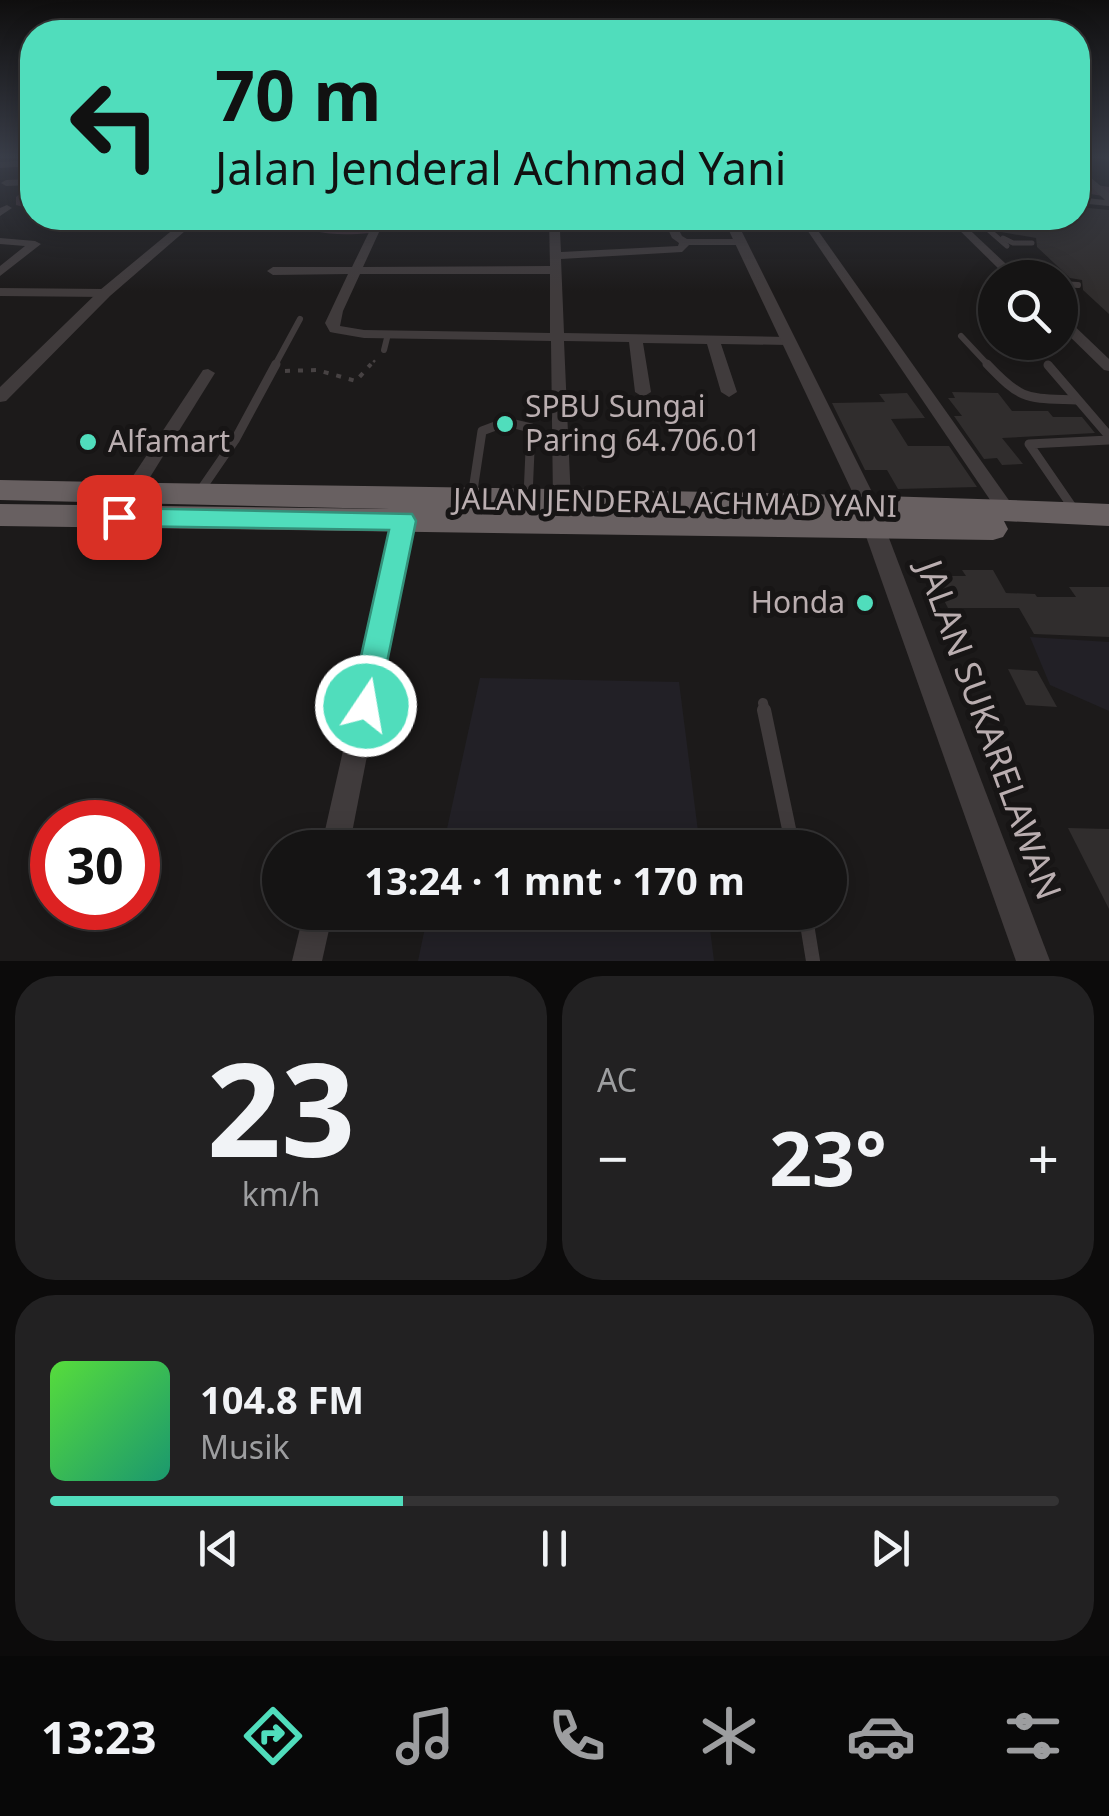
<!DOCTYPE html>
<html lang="id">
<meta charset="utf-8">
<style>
:root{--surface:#151414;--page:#222122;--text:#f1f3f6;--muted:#9d9ea0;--line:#343334;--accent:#50ddbc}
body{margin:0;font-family:"Noto Sans",sans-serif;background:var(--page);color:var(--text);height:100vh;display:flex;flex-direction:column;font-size:38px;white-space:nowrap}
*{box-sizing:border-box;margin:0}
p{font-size:32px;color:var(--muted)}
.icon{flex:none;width:55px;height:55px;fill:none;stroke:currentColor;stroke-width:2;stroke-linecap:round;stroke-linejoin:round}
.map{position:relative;height:961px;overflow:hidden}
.side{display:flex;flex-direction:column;gap:15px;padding:15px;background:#0c0b0b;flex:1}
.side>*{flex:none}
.banner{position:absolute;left:20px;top:20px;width:1070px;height:210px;border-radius:40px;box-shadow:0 5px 25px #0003,0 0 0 2px var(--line);background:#50ddbc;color:#111;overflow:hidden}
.buttons{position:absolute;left:978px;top:260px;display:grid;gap:20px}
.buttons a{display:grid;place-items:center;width:100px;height:100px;border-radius:50%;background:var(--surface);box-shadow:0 5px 25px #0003,0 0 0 2px var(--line);font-size:50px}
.speed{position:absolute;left:30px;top:800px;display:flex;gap:20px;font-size:50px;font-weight:700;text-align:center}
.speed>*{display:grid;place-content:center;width:130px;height:130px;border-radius:50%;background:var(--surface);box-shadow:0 5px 25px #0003,0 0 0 2px var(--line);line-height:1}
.speed .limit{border:15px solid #d22;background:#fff;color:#111}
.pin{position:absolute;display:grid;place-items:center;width:85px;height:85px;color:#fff;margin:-42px;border-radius:20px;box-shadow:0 5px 15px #0006}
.me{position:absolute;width:110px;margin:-55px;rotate:12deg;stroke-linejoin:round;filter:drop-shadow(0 0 8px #0008)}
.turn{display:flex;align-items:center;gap:35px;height:210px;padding:0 30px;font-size:45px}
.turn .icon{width:130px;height:130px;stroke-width:2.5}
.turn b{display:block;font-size:70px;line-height:85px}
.big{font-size:75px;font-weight:700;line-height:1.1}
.side .widget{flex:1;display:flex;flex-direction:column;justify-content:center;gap:15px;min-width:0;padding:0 35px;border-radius:40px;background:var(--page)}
.side .dial{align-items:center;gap:0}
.dial b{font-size:130px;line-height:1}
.song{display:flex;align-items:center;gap:30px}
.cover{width:120px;height:120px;border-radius:15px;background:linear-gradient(135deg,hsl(110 70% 55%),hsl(160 70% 35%))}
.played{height:10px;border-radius:5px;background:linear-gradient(90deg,var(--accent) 35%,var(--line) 35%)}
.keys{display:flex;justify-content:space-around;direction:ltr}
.heat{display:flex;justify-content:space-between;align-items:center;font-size:55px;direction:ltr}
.side .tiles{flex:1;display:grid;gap:15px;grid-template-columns:1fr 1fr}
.widget:last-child{grid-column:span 2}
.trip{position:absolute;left:262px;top:830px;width:585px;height:100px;border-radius:50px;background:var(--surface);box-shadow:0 5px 25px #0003,0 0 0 2px var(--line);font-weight:700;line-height:100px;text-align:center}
.tabs{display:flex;height:160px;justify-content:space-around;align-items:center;background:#080808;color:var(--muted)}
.tabs .icon{width:70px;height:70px}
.tabs .active{color:var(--accent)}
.tabs b{font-size:45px;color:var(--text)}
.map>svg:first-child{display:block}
</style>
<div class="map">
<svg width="1109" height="961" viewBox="0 0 1109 961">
<rect width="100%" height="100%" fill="#1c1a1a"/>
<g fill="#222026">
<path d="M1030,637L1109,642V711L1050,685Z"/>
<path d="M480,678L679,682L700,847H443Z"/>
<path d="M428,913H708L714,961H418Z"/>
</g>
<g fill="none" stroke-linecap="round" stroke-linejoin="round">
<g fill="#3f3137" fill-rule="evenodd">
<path d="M1078,182L1109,187V197L1078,192Z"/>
<path d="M32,185V209L16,205V197Z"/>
<path d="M287,218L346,221L448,218L438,224C396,228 323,248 287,218Z"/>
</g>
</g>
<g fill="#302d2d">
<path d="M1078,207L1109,210V314L1083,290L1082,280L1070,278L1037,247L1036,238L1001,232L986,218H1078Z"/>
<path d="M952,392L998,393L1012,411H1048L1053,417H1082L1095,433L1002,438L1023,464L1002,465L997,458L984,459L954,416H962L948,398H955Z"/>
<path d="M907,393L925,418L891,419L908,446H949L977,487L898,489L887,470H865L832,403L885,402L879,394Z"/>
<path d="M962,570H993L1006,593L1035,594L1037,597H1076L1069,587H1109V637L1034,634L1019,608H948L931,576H966Z"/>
<path d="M1008,669L1037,671L1057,707L1026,705Z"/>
<path d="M1068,828L1109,829V909Z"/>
</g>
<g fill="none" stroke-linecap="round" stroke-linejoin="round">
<path stroke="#474243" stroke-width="2.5" stroke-dasharray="2.5 4" stroke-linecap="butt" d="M369,367L377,358"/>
<path stroke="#474243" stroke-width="4" stroke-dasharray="5 8" stroke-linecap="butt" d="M285,371L317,370L356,381L371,364"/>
<g stroke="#403b3c" stroke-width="5">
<path d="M975,218L1007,246"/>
<path d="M1003,238L1013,243H1032"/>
</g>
<g stroke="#403b3c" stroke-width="6">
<path d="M1060,284L1078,285"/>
<path d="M961,336L990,367"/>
<path d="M384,350L388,334"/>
<path d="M274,367L300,319"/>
</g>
<g stroke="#403b3c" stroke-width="9">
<path d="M987,364C1023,402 1027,398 1077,400"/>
<path d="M1048,365L1109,436"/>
<path d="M200,491L235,440L276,364"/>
<path d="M472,497L482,431L506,422L531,428L528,496"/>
<path d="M1073,508L1029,444L1109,440"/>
</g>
<path stroke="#403b3c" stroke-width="10" d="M763,703L765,712"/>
<g stroke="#403b3c" stroke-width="14">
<path d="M764,710L793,848"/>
<path d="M805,912L813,961"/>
</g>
<g fill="#403b3c" fill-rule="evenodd">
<path d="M1092,157H1109V160Z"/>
<path d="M32,160V166L0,168V162Z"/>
<path d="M1078,167L1109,193V206L1078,203V197L1105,200L1078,174Z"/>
<path d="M32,179V185L6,186L1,183L6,180Z"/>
<path d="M7,205L12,208L0,216V208Z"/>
<path d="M549,218H559V225L613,223V218H623L624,226L619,229L560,231L561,252L678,246L679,243L672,238L663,218H673L682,236L687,239H741L747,242L741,245H689L682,252L561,259L564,333L788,337L795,341L788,345L721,344L737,392L729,397L721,392L707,344L643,343L651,392L643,397L635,392L629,342L564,341L571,502L568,507H556L553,502L551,341L364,338L335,333L330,332L325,323L348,274L273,275L267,271L273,267H352L370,230L375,227L380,230L363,267L550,266ZM360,274H550V333L364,330L340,326L343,311Z"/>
<path d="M799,218H809L1013,506L1016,511L1013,516H1001Z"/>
<path d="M947,218H957L1021,278H1008Z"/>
<path d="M0,238L35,241L41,244L0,276V266L25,246L0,244Z"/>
<path d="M0,288L105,289L111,293L105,297L0,296Z"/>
<path d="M1060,316L1065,317L1109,359V371L1104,370L1060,327Z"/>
<path d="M208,369L215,373L137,498H125L122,493L125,488L203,370Z"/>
<path d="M404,514L411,516L413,521L349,848H321L395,521L397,516Z"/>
<path d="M304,912H333L322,961H292Z"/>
</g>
<g fill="#403b3c" fill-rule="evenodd">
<path d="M187,218H200L110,296L6,401L0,402V387L100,290Z"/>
<path d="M723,218H735L878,504L875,509H861L858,504Z"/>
<path d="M873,517L881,519L884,525L1050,961H1016L862,525L865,519Z"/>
</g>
<path fill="#686061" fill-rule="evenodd" d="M0,480C369,488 740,488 1109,504V526L1004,521L1008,529L1003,537L993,540L0,526V504L389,509L0,500Z"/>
</g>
<linearGradient id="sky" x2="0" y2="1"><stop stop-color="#0f0e0e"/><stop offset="0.54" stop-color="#3a3e49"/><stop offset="1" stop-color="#3a3e49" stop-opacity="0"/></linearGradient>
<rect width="1109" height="291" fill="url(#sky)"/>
<path fill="#50ddbc" stroke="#34907a" stroke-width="2.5" d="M119,508L412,514L416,521L376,716L366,720L355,716L350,706L389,530L119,526L110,524L107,517L110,511Z"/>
<g fill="#50ddbc" stroke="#171515" stroke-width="4">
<circle cx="505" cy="424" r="10"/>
<circle cx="88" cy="442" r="10"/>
<circle cx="865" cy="603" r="10"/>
</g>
<g text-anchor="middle" stroke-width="10" stroke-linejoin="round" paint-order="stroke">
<g font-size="30" fill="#baaeb0" stroke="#171515" text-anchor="start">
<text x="525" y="417">SPBU Sungai<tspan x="525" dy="34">Paring 64.706.01</tspan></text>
<text x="108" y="452">Alfamart</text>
<text x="845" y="613" text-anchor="end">Honda</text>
</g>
<g font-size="30" fill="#baaeb0" stroke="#171515">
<text transform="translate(675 503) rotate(1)" y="10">JALAN JENDERAL ACHMAD YANI</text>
</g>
<g font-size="35" fill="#baaeb0" stroke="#171515">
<text transform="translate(989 730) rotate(70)" y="12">JALAN SUKARELAWAN</text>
</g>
</g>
</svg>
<div class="buttons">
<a><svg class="icon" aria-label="search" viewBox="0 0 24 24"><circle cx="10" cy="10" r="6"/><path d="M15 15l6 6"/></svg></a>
</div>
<div class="speed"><div class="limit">30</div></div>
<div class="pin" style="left:119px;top:517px;background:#d93025"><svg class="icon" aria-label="arrive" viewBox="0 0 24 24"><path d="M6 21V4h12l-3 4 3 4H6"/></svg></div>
<svg class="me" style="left:366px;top:706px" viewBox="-20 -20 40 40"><circle r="17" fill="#50ddbc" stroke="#fff" stroke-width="3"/><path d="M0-11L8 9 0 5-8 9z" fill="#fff"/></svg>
<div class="trip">13:24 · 1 mnt · 170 m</div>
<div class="banner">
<div class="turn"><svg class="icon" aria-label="left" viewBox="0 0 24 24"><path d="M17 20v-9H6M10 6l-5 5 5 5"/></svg><div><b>70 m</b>Jalan Jenderal Achmad Yani</div></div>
</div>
</div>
<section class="side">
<div class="tiles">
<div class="widget dial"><b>23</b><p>km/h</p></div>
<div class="widget"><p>AC</p>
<div class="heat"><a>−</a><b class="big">23°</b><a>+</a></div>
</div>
<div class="widget">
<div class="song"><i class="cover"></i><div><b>104.8 FM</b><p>Musik</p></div></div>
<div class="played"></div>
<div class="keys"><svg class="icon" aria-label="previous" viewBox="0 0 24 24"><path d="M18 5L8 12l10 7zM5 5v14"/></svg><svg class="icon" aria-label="pause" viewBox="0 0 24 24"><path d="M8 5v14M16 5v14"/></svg><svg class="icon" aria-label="next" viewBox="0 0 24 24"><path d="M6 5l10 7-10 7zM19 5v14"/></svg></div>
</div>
</div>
</section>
<nav class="tabs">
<b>13:23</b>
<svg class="icon active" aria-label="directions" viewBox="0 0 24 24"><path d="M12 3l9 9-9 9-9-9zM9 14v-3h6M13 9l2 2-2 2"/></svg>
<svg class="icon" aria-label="music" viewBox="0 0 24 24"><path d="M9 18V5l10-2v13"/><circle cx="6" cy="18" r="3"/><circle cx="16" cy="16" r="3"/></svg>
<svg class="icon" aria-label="phone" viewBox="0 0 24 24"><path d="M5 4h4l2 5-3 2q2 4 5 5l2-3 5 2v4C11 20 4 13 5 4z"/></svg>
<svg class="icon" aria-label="climate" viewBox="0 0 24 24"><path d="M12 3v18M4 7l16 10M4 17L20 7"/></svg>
<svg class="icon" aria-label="car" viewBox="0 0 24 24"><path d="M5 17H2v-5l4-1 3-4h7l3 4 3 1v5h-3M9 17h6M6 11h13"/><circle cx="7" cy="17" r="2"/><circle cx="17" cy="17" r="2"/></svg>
<svg class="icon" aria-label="filters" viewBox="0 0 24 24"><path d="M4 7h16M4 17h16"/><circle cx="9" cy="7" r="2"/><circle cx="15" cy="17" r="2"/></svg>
</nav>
